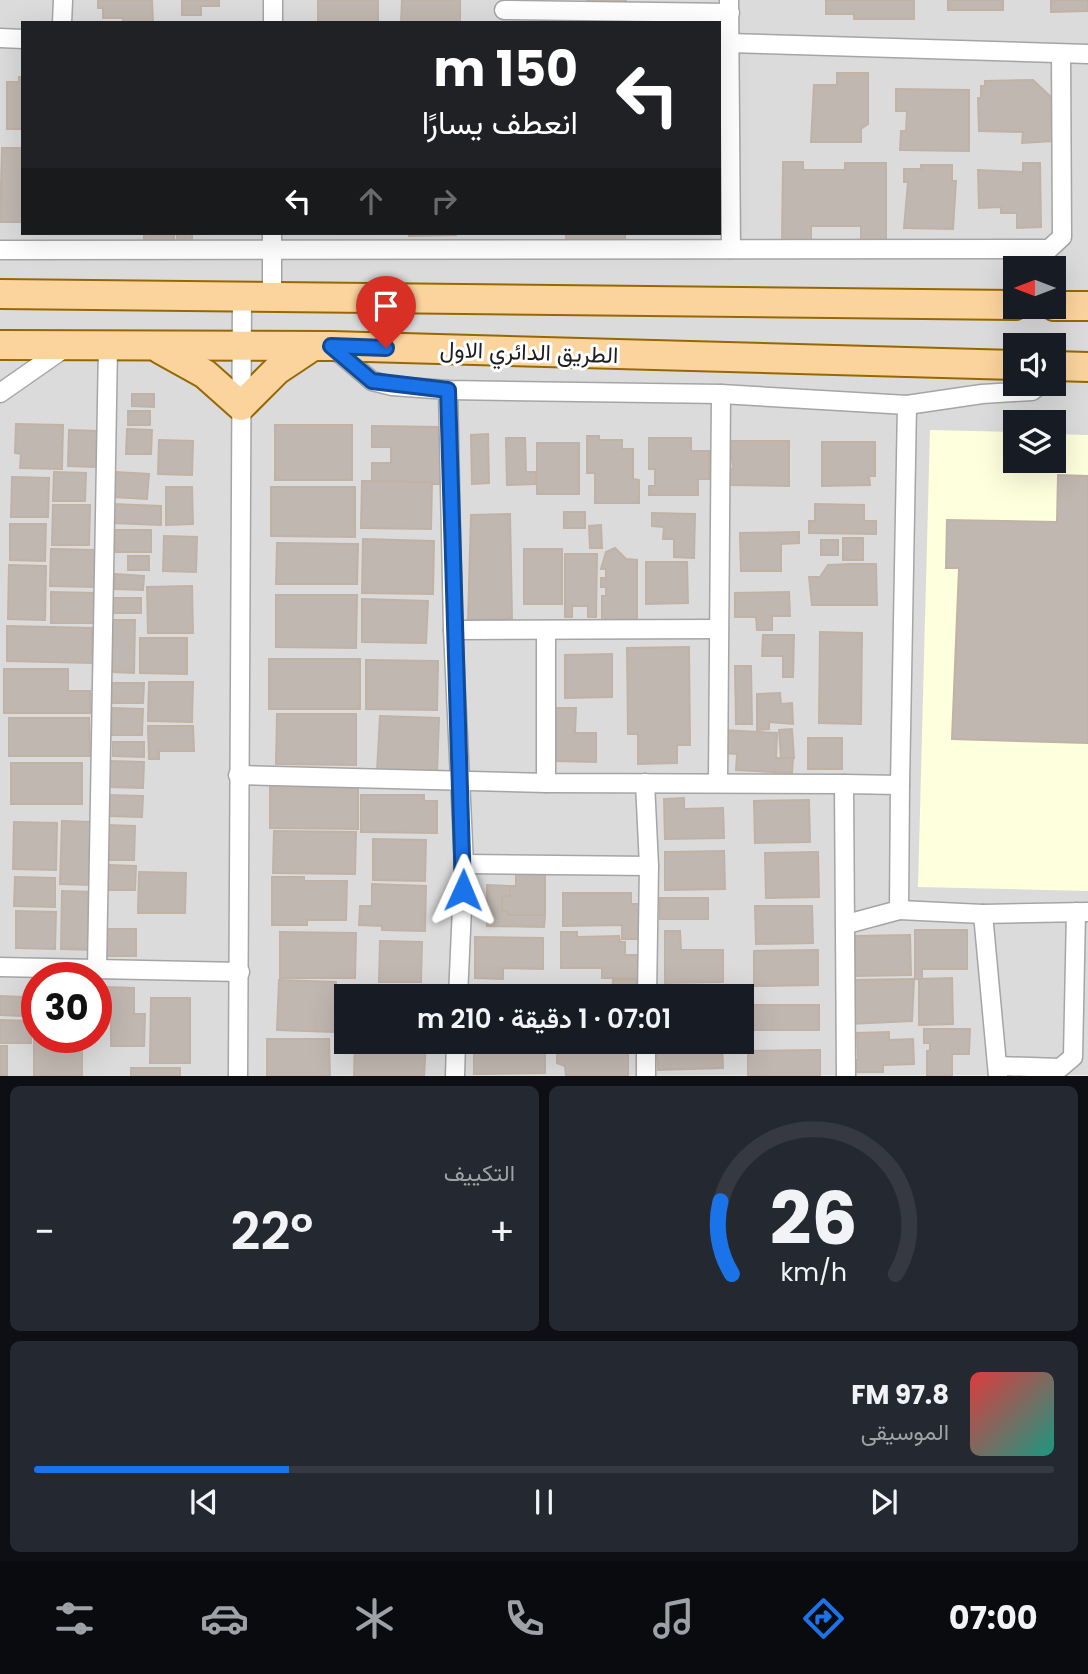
<!DOCTYPE html>
<html lang="ar">
<meta charset="utf-8">
<style>
:root{--surface:#171b24;--page:#242831;--text:#f1f3f6;--muted:#9ea1a6;--line:#363941;--accent:#1a73e8}
body{margin:0;font-family:Poppins,Vazirmatn,sans-serif;background:var(--page);color:var(--text);direction:rtl;height:100vh;display:flex;flex-direction:column;font-size:26px;white-space:nowrap}
*{box-sizing:border-box;margin:0}
p{font-size:23px;color:var(--muted)}
.icon{flex:none;width:38px;height:38px;fill:none;stroke:currentColor;stroke-width:2;stroke-linecap:round;stroke-linejoin:round}
.map{position:relative;height:1076px;overflow:hidden;direction:ltr}
.drawer{display:flex;flex-direction:column;gap:10px;padding:10px;background:#0d0f14;flex:1}
.drawer>*{flex:none}
.banner{position:absolute;left:21px;top:21px;width:700px;height:214px;border-radius:0px;box-shadow:0 7px 28px #0002;direction:rtl;background:#202124;color:#fff;overflow:hidden}
.needle{width:46px;rotate:270deg}
.tools{position:absolute;left:1003px;top:256px;display:grid;gap:14px}
.tools a{display:grid;place-items:center;width:63px;height:63px;border-radius:0px;background:var(--surface);box-shadow:0 7px 28px #0002;font-size:35px}
.speed{position:absolute;left:21px;top:962px;display:flex;gap:14px;font-size:35px;font-weight:700;text-align:center}
.speed>*{display:grid;place-content:center;width:91px;height:91px;border-radius:50%;background:var(--surface);box-shadow:0 7px 28px #0002;line-height:1}
.speed .limit{border:10px solid #d22;background:#fff;color:#111}
.pin{position:absolute;display:grid;place-items:center;width:60px;height:60px;color:#fff;margin:-72px -30px;border-radius:50% 50% 50% 0;rotate:-45deg;box-shadow:0 0 7px #0007}
.pin .icon{rotate:45deg}
.me{position:absolute;width:77px;margin:-38px;rotate:1deg;stroke-linejoin:round;filter:drop-shadow(0 0 5px #0008)}
.turn{display:flex;align-items:center;gap:24px;height:147px;padding:0 28px;font-size:32px}
.turn .icon{width:91px;height:91px;stroke-width:2.5}
.turn b{display:block;font-size:49px;line-height:60px}
.lanes{display:flex;align-items:center;height:66px;padding:0 28px;background:#0003;justify-content:center;gap:35px;direction:ltr}
.lanes .off{opacity:.35}
.big{font-size:52px;font-weight:600;line-height:1.1}
.drawer .widget{flex:1;display:flex;flex-direction:column;justify-content:center;gap:10px;min-width:0;padding:0 24px;border-radius:10px;background:var(--page)}
.drawer .dial{align-items:center;gap:0}
.dial svg{height:182px;overflow:visible;fill:none;stroke:var(--line);stroke-width:7;stroke-linecap:round;text-anchor:middle}
.dial text{fill:var(--text);stroke:none}
.song{display:flex;align-items:center;gap:21px}
.cover{width:84px;height:84px;border-radius:10px;background:linear-gradient(135deg,hsl(0 70% 55%),hsl(170 70% 35%))}
.played{height:7px;border-radius:4px;background:linear-gradient(90deg,var(--accent) 25%,var(--line) 25%)}
.keys{display:flex;justify-content:space-around;direction:ltr}
.heat{display:flex;justify-content:space-between;align-items:center;font-size:38px;direction:ltr}
.drawer .tiles{flex:1;display:grid;gap:10px;grid-template-columns:1fr 1fr}
.widget:last-child{grid-column:span 2}
.trip{position:absolute;left:334px;top:984px;width:420px;height:70px;border-radius:0px;background:var(--surface);box-shadow:0 7px 28px #0002;font-weight:600;line-height:70px;text-align:center;direction:rtl}
.tabs{display:flex;height:112px;justify-content:space-around;align-items:center;background:#090b0e;color:var(--muted)}
.tabs .icon{width:49px;height:49px}
.tabs .active{color:var(--accent)}
.tabs b{font-size:32px;color:var(--text)}
.map>svg:first-child{display:block}
</style>
<div class="map">
<svg width="1088" height="1076" viewBox="0 0 1088 1076">
<rect width="100%" height="100%" fill="#efece4"/>
<path fill="#dcdbdb" fill-rule="evenodd" d="M0,0H1088V1075L0,1076ZM23,23H719V233H23ZM1015,268H1054V306H1015ZM1015,345H1054V383H1015ZM1015,422H1054V460H1015ZM37,978H96V1038H37ZM346,996H742V1041H346Z"/>
<path fill="#feffdd" d="M930,430L1015,432V460H1054V434L1088,435V891L918,887Z"/>
<g fill="#c0b7b0" stroke="#c1b2a6" stroke-width="2">
<path d="M98,0H152L153,23H123V18H103V8H98Z"/>
<path d="M182,0H219V6H201V15H182Z"/>
<rect x="318" y="0" width="60" height="23"/>
<path d="M402,0H460V23H401Z"/>
<path d="M587,0H626V8L587,5Z"/>
<path d="M826,0H914V19H854V14H826Z"/>
<rect x="948" y="0" width="55" height="10"/>
<path d="M1051,0H1088V11L1051,12Z"/>
<path d="M837,73H868V124L861,129V142H811L814,85H837Z"/>
<path d="M19,77H23V129H7V82H19Z"/>
<path d="M1033,80L1053,99L1054,141L1022,143L1023,132L979,131L978,98H981V86H985V81Z"/>
<path d="M896,89L969,90V151L900,150L901,131H906L907,111H896Z"/>
<path d="M2,148H23V222H0Z"/>
<path d="M783,162H803V170H845V163H886V241H861V226H811V241H782Z"/>
<path d="M1023,163H1040L1041,227L1017,228V213H1001V207L979,208L978,170L1023,172Z"/>
<path d="M921,165H952V181H956L953,229L904,228L908,182H904V169H921Z"/>
<rect x="144" y="233" width="30" height="7"/>
<rect x="177" y="233" width="15" height="11"/>
<path d="M409,233H456V235L409,236Z"/>
<rect x="566" y="233" width="59" height="9"/>
<path d="M132,394H154V407L132,406Z"/>
<rect x="128" y="411" width="22" height="14"/>
<path d="M16,424L63,425L62,469L20,468L21,454L15,453Z"/>
<rect x="275" y="425" width="77" height="55"/>
<path d="M372,426L444,427L443,484H372V463H391V447H372Z"/>
<path d="M127,429L152,430L151,454H126Z"/>
<path d="M69,430L97,431L96,467L68,466Z"/>
<path d="M488,434L489,483L472,484L471,435Z"/>
<path d="M587,436H599V440H622V449H633V479L639,480V503H595V473H587Z"/>
<path d="M506,438H525L526,472H536V484L507,485Z"/>
<path d="M649,438H691V451H709V479H698V495H649V486H655V469H649Z"/>
<path d="M159,440L193,441L192,475L158,474Z"/>
<path d="M730,441H789V486L729,485V469H733Z"/>
<path d="M822,442H875V476H869L870,485L822,486Z"/>
<rect x="537" y="443" width="42" height="51"/>
<path d="M54,472L86,473L85,501H53Z"/>
<path d="M115,472L149,474L147,499L113,497Z"/>
<path d="M1058,475L1088,476V743L952,739L959,568H946L947,520L1057,522Z"/>
<path d="M12,477L49,478L48,517H11Z"/>
<path d="M362,481L432,482L431,529L361,528Z"/>
<path d="M166,487H192L193,524L166,525Z"/>
<path d="M271,487H355V537L271,536Z"/>
<path d="M112,504L161,506V525L111,523Z"/>
<path d="M815,504L864,505V521H876V534L809,533V521H815Z"/>
<path d="M53,505H90L89,545H52Z"/>
<rect x="564" y="512" width="21" height="16"/>
<path d="M652,513L695,514L694,558L674,557V539H663L664,527L652,526Z"/>
<path d="M510,514L512,619L468,620L471,515Z"/>
<path d="M10,524H46L45,561L10,560Z"/>
<path d="M601,525L602,548H590L589,526Z"/>
<rect x="115" y="530" width="36" height="22"/>
<path d="M799,532V543L781,544V571H741L740,533Z"/>
<path d="M164,536L197,537L196,572L163,571Z"/>
<rect x="843" y="538" width="20" height="22"/>
<path d="M363,539L434,541L433,594L362,593Z"/>
<rect x="821" y="540" width="17" height="15"/>
<path d="M277,543L358,544L357,584H276Z"/>
<path d="M615,548L626,559L637,560V619H602V596H606V587H601V578H606V569H601L606,552Z"/>
<path d="M51,549L96,550V587L50,586Z"/>
<rect x="524" y="549" width="38" height="55"/>
<path d="M565,554H597L596,617H588V606H572V617H565Z"/>
<rect x="128" y="556" width="21" height="14"/>
<path d="M646,562H687L688,603L646,604Z"/>
<path d="M851,564H876L877,605H812L809,577H820L828,565Z"/>
<path d="M9,565L46,566L45,620L8,619Z"/>
<path d="M115,574L144,576L143,590L115,589Z"/>
<path d="M192,586L193,633H148L147,587Z"/>
<path d="M51,592L95,593L94,623H51Z"/>
<path d="M789,592L790,616H772V630H757L756,617H735V593Z"/>
<path d="M276,595H357L356,648L276,647Z"/>
<rect x="111" y="598" width="30" height="15"/>
<path d="M362,599L428,601L426,643L362,642Z"/>
<path d="M113,620H135L134,673L112,672Z"/>
<path d="M7,626L92,628V663L7,661Z"/>
<path d="M820,632L862,633L861,724L819,723Z"/>
<path d="M763,635H794L793,677H783V656H762Z"/>
<path d="M140,638H187V674L140,673Z"/>
<path d="M689,647L690,745H677V763L638,764V734H628L627,648Z"/>
<path d="M612,654V697L565,698V655Z"/>
<rect x="269" y="659" width="91" height="50"/>
<path d="M366,660L438,661L437,710L366,709Z"/>
<path d="M735,666H751L752,724H736Z"/>
<path d="M4,669H68V691H90V713H4Z"/>
<path d="M149,682H193L192,722L148,721Z"/>
<path d="M112,683H144L143,703H112Z"/>
<path d="M780,693L781,704L792,703L793,724L769,722V729L757,730V694Z"/>
<path d="M112,708L143,709L142,735H112Z"/>
<path d="M554,708H576L575,733H596V762L554,761Z"/>
<path d="M277,714H356V765L276,764Z"/>
<path d="M380,716L439,718L437,774L377,771Z"/>
<path d="M9,718H89L90,756H9Z"/>
<path d="M148,726H193L194,751H159V759H149Z"/>
<path d="M792,729L794,758H781L779,730Z"/>
<path d="M723,730L777,733L776,758H793L792,773L736,770L737,754L721,753Z"/>
<rect x="808" y="738" width="34" height="31"/>
<path d="M113,742H144V757L113,756Z"/>
<path d="M109,761L144,762L143,788L109,787Z"/>
<rect x="11" y="763" width="71" height="41"/>
<path d="M270,785L358,788V829L270,828Z"/>
<path d="M108,795L143,796L142,817L108,816Z"/>
<path d="M361,795H424V801H437V833L361,832Z"/>
<path d="M684,798V809L723,808L724,838L665,839L664,799Z"/>
<path d="M809,800L810,842L755,843L754,801Z"/>
<path d="M62,821L93,822L92,885L60,884Z"/>
<path d="M14,822L57,823L56,870L13,869Z"/>
<path d="M105,825L135,826L134,860H105Z"/>
<path d="M274,831L356,832L355,874L273,873Z"/>
<path d="M373,839L426,840L425,881L373,880Z"/>
<path d="M724,851L725,889L665,890V852Z"/>
<path d="M818,852L819,897L766,898L765,853Z"/>
<path d="M108,865L136,866L135,890H108Z"/>
<path d="M139,872L186,873L185,913H138Z"/>
<path d="M516,872H545V915H509L507,911H502V896H510V886H516Z"/>
<path d="M15,877L55,878V907L14,906Z"/>
<path d="M272,877H304V881H347L346,920H307V925H272Z"/>
<path d="M372,884L426,886L425,931L382,930V926L359,925L360,906H372Z"/>
<path d="M487,885L510,886V896H502V911H507L509,915H545L544,927L487,926Z"/>
<path d="M62,891L95,892L94,950L61,949Z"/>
<path d="M563,893H631V904H642V939H622V925L563,926Z"/>
<rect x="660" y="898" width="48" height="21"/>
<path d="M755,906H812L813,943L756,944Z"/>
<path d="M16,911L56,912L55,949L16,948Z"/>
<rect x="106" y="929" width="30" height="27"/>
<path d="M915,930H967V969H922V979H915Z"/>
<path d="M665,931H680L681,950H723V982L665,983Z"/>
<path d="M280,932L356,933L355,978H280Z"/>
<path d="M561,932H577V937L619,936L620,942H625V955H640V978H602V968H561Z"/>
<path d="M910,935L911,975L855,976V936Z"/>
<path d="M475,937L543,938V969L503,968V979L475,978Z"/>
<path d="M380,941L422,942L421,982H379Z"/>
<path d="M818,950V985L754,986V951Z"/>
<path d="M952,978L953,1024L919,1025V979Z"/>
<path d="M914,979L912,1021L849,1024V980Z"/>
<path d="M279,980L336,982L334,1032L277,1030Z"/>
<path d="M613,980H636V990H641L642,996H572V990H612Z"/>
<path d="M518,985H557V996H485V993H518Z"/>
<path d="M104,987L134,988V1014H145L144,1046H111V1015H103Z"/>
<rect x="357" y="991" width="65" height="5"/>
<path d="M721,991V996H655V994Z"/>
<path d="M0,996L23,997L22,1016L0,1015Z"/>
<path d="M151,998H190V1063H150Z"/>
<rect x="746" y="1005" width="73" height="25"/>
<path d="M0,1020L31,1021V1043H0Z"/>
<path d="M924,1029H970L969,1054H952V1076H927V1051H930V1043H924Z"/>
<path d="M889,1032V1040L913,1039L914,1064L883,1065V1072H851V1060H858L857,1033Z"/>
<rect x="34" y="1039" width="48" height="37"/>
<path d="M267,1039H329L330,1076H267Z"/>
<path d="M355,1041L426,1043L424,1076H354Z"/>
<path d="M474,1041H545V1073L474,1074Z"/>
<path d="M557,1041H628V1076H566L565,1066L557,1063Z"/>
<path d="M656,1041L722,1043L723,1068L658,1070Z"/>
<rect x="0" y="1046" width="7" height="29"/>
<path d="M820,1050V1076H748V1051Z"/>
<rect x="131" y="1068" width="49" height="8"/>
</g>
<g fill="none" stroke-linecap="round" stroke-linejoin="round">
<g stroke="#a5a5a5" stroke-width="21">
<g id="minor">
<path d="M729,0L731,249"/>
<path d="M504,10L730,13"/>
<path d="M62,23L63,0"/>
<path d="M273,23V0"/>
<path d="M0,38L23,39"/>
<path d="M728,43L1088,54"/>
<path d="M272,233V295"/>
<path d="M0,250L1049,249L1062,237L1061,54"/>
<path d="M331,346L372,381L392,386L448,390L721,394L907,405L982,394L1032,391L1042,383"/>
<path d="M448,390L453,630L464,864L458,996"/>
<path d="M0,393L66,347"/>
<path d="M453,630L719,629"/>
<path d="M546,630V783"/>
<path d="M238,775L546,783L844,784"/>
<path d="M718,781L721,394"/>
<path d="M645,783L649,866L647,996"/>
<path d="M464,864L649,866"/>
<path d="M899,910L983,914L1088,912"/>
<path d="M983,914L998,1076"/>
<path d="M847,924L899,910L900,785"/>
<path d="M0,967L240,972"/>
<path d="M97,968L108,346"/>
<path d="M998,1066L1060,1068L1073,1057L1076,912"/>
<path d="M238,1076L242,295"/>
<path d="M455,1076L456,1041"/>
<path d="M646,1076V1041"/>
<path d="M846,1076L844,784L900,785L907,405"/>
</g>
</g>
<g stroke="#976801" stroke-width="32">
<g id="primary">
<path d="M0,294L1015,305"/>
<path d="M1054,306H1088"/>
<path d="M0,345L331,346L1015,365"/>
<path d="M160,349L205,374L241,406L277,370L313,346"/>
<path d="M1054,366L1088,367"/>
</g>
</g>
<use href="#minor" stroke="#fff" stroke-width="18"/>
<use href="#primary" stroke="#fbd49d" stroke-width="28"/>
</g>
<g fill="none" stroke-linecap="round" stroke-linejoin="round">
<g stroke="#114b97" stroke-width="18">
<path id="route" d="M386,348L331,346L372,381L448,390L463,890"/>
</g>
<use href="#route" stroke="#1a73e8" stroke-width="12"/>
</g>
<g text-anchor="middle" stroke-width="6" stroke-linejoin="round" paint-order="stroke">
<g font-size="23" fill="#1e1e1e" stroke="#fff">
<text transform="translate(529 352) rotate(2)" y="8">الطريق الدائري الاول</text>
</g>
</g>
</svg>
<div class="tools">
<a><svg class="needle" viewBox="-14 -14 28 28"><path d="M0-13l5 13h-10z" fill="#e53935"/><path d="M0 13l5-13h-10z" fill="#9ea1a6"/></svg></a>
<a><svg class="icon" aria-label="sound" viewBox="0 0 24 24"><path d="M4 9h4l5-4v14l-5-4H4zM17 9q2 3 0 6"/></svg></a>
<a><svg class="icon" aria-label="layers" viewBox="0 0 24 24"><path d="M12 4l9 5-9 5-9-5zM3 14l9 5 9-5"/></svg></a>
</div>
<div class="speed"><div class="limit">30</div></div>
<div class="pin" style="left:386px;top:348px;background:#d93025"><svg class="icon" aria-label="arrive" viewBox="0 0 24 24"><path d="M6 21V4h12l-3 4 3 4H6"/></svg></div>
<svg class="me" style="left:463px;top:890px" viewBox="-20 -20 40 40"><path d="M0-17L14 15 0 8-14 15z" fill="#1a73e8" stroke="#fff" stroke-width="4"/></svg>
<div class="trip">07:01 · 1 دقيقة · 210 m</div>
<div class="banner">
<div class="turn"><svg class="icon" aria-label="left" viewBox="0 0 24 24"><path d="M17 20v-9H6M10 6l-5 5 5 5"/></svg><div><b>150 m</b>انعطف يسارًا</div></div>
<div class="lanes"><svg class="icon" aria-label="left" viewBox="0 0 24 24"><path d="M17 20v-9H6M10 6l-5 5 5 5"/></svg><svg class="icon off" aria-label="ahead" viewBox="0 0 24 24"><path d="M12 20V5M6 11l6-6 6 6"/></svg><svg class="icon off" aria-label="right" viewBox="0 0 24 24"><path d="M7 20v-9h11M14 6l5 5-5 5"/></svg></div>
</div>
</div>
<section class="drawer">
<div class="tiles">
<div class="widget dial"><svg viewBox="0 0 100 80">
<path d="M14 69A42 42 0 1 1 86 69"/>
<path d="M14 69A42 42 0 0 1 9 37" stroke="#1a73e8"/>
<text x="50" y="56" font-size="32" font-weight="700">26</text>
<text x="50" y="72" font-size="11">km/h</text>
</svg></div>
<div class="widget"><p>التكييف</p>
<div class="heat"><a>−</a><b class="big">22°</b><a>+</a></div>
</div>
<div class="widget">
<div class="song"><i class="cover"></i><div><b>97.8 FM</b><p>الموسيقى</p></div></div>
<div class="played"></div>
<div class="keys"><svg class="icon" aria-label="previous" viewBox="0 0 24 24"><path d="M18 5L8 12l10 7zM5 5v14"/></svg><svg class="icon" aria-label="pause" viewBox="0 0 24 24"><path d="M8 5v14M16 5v14"/></svg><svg class="icon" aria-label="next" viewBox="0 0 24 24"><path d="M6 5l10 7-10 7zM19 5v14"/></svg></div>
</div>
</div>
</section>
<nav class="tabs">
<b>07:00</b>
<svg class="icon active" aria-label="directions" viewBox="0 0 24 24"><path d="M12 3l9 9-9 9-9-9zM9 14v-3h6M13 9l2 2-2 2"/></svg>
<svg class="icon" aria-label="music" viewBox="0 0 24 24"><path d="M9 18V5l10-2v13"/><circle cx="6" cy="18" r="3"/><circle cx="16" cy="16" r="3"/></svg>
<svg class="icon" aria-label="phone" viewBox="0 0 24 24"><path d="M5 4h4l2 5-3 2q2 4 5 5l2-3 5 2v4C11 20 4 13 5 4z"/></svg>
<svg class="icon" aria-label="climate" viewBox="0 0 24 24"><path d="M12 3v18M4 7l16 10M4 17L20 7"/></svg>
<svg class="icon" aria-label="car" viewBox="0 0 24 24"><path d="M5 17H2v-5l4-1 3-4h7l3 4 3 1v5h-3M9 17h6M6 11h13"/><circle cx="7" cy="17" r="2"/><circle cx="17" cy="17" r="2"/></svg>
<svg class="icon" aria-label="filters" viewBox="0 0 24 24"><path d="M4 7h16M4 17h16"/><circle cx="9" cy="7" r="2"/><circle cx="15" cy="17" r="2"/></svg>
</nav>
